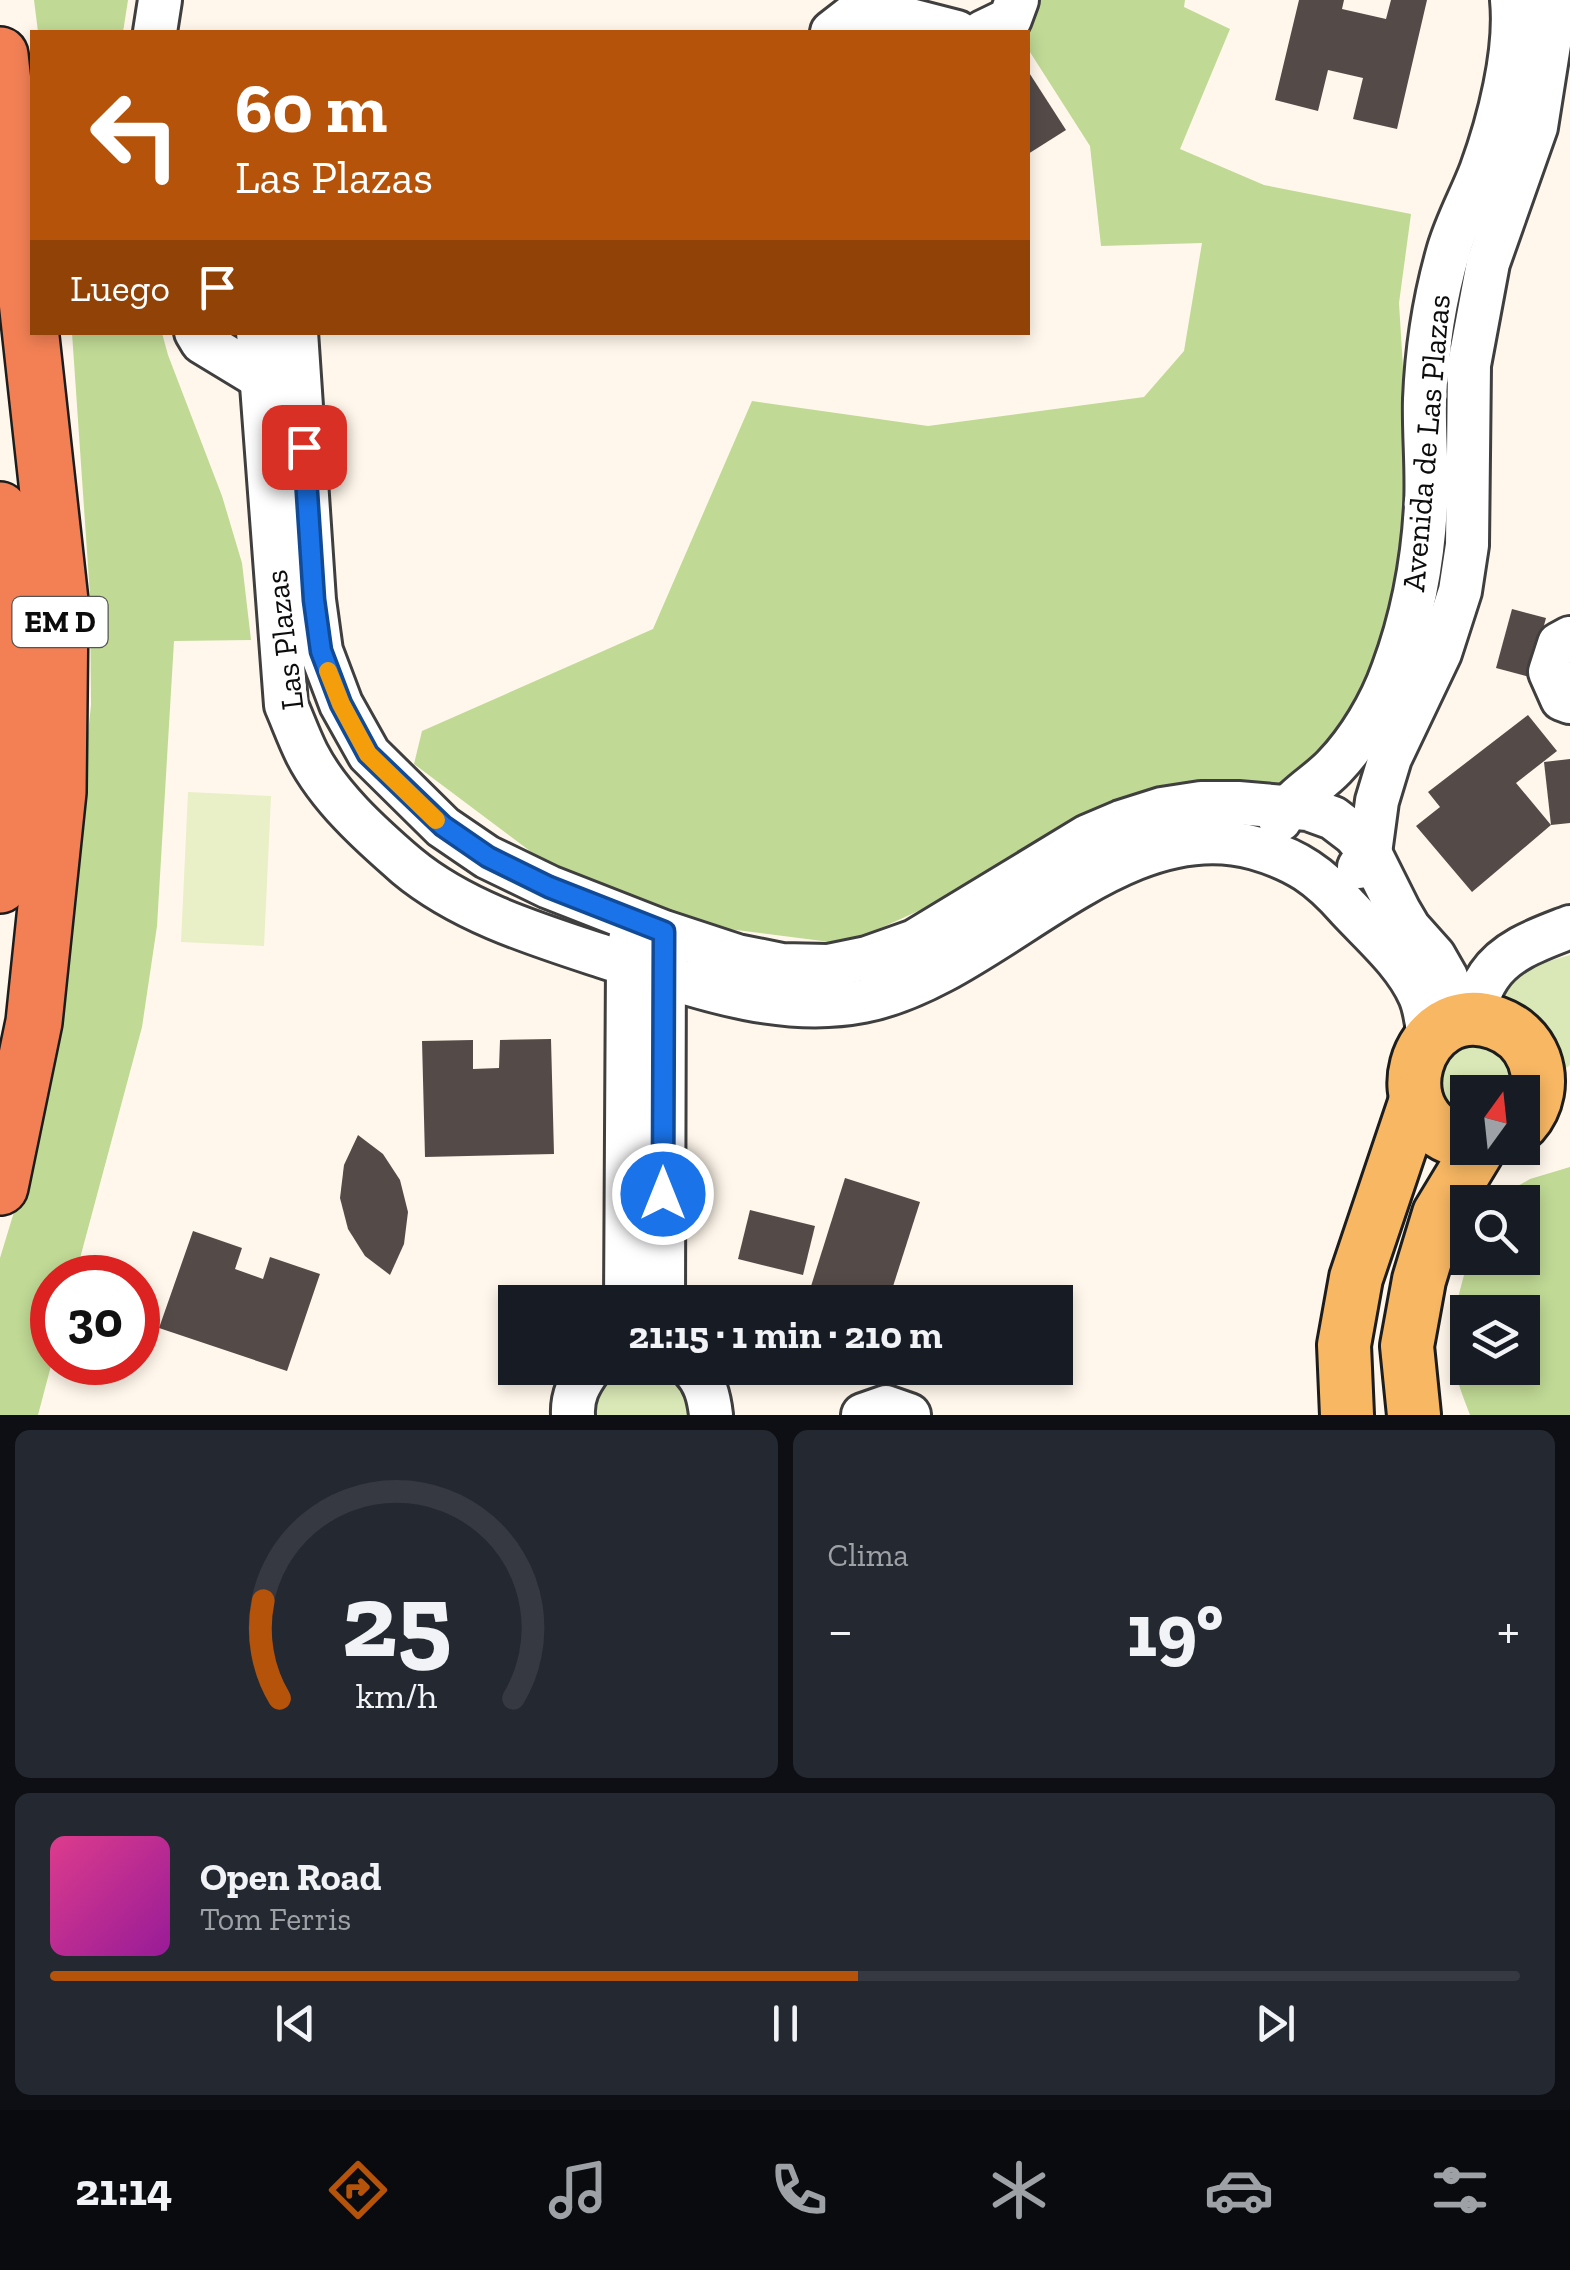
<!DOCTYPE html>
<html lang="es">
<meta charset="utf-8">
<style>
:root{--surface:#171b24;--page:#242831;--text:#f1f3f6;--muted:#9ea1a6;--line:#363941;--accent:#b45309}
body{margin:0;font-family:"Zilla Slab",serif;background:var(--page);color:var(--text);height:100vh;display:flex;flex-direction:column;font-size:38px;white-space:nowrap}
*{box-sizing:border-box;margin:0}
p{font-size:32px;color:var(--muted)}
.icon{flex:none;width:55px;height:55px;fill:none;stroke:currentColor;stroke-width:2;stroke-linecap:round;stroke-linejoin:round}
.map{position:relative;height:1415px;overflow:hidden}
.sheet{display:flex;flex-direction:column;gap:15px;padding:15px;background:#0d0f14;flex:1}
.sheet>*{flex:none}
.banner{position:absolute;left:30px;top:30px;width:1000px;height:305px;border-radius:0px;box-shadow:0 5px 15px #0003;background:#b45309;color:#fff;overflow:hidden}
.needle{width:65px;rotate:15deg}
.controls{position:absolute;left:1450px;top:1075px;display:grid;gap:20px}
.controls a{display:grid;place-items:center;width:90px;height:90px;border-radius:0px;background:var(--surface);box-shadow:0 5px 15px #0003;font-size:50px}
.speed{position:absolute;left:30px;top:1255px;display:flex;gap:20px;font-size:50px;font-weight:700;text-align:center}
.speed>*{display:grid;place-content:center;width:130px;height:130px;border-radius:50%;background:var(--surface);box-shadow:0 5px 15px #0003;line-height:1}
.speed .limit{border:15px solid #d22;background:#fff;color:#111}
.pin{position:absolute;display:grid;place-items:center;width:85px;height:85px;color:#fff;margin:-42px;border-radius:20px;box-shadow:0 5px 15px #0006}
.me{position:absolute;width:110px;margin:-55px;rotate:0deg;stroke-linejoin:round;filter:drop-shadow(0 0 8px #0008)}
.turn{display:flex;align-items:center;gap:35px;height:210px;padding:0 40px;font-size:45px}
.turn .icon{width:130px;height:130px;stroke-width:2.5}
.turn b{display:block;font-size:70px;line-height:85px}
.then{display:flex;align-items:center;height:95px;padding:0 40px;background:#0003;gap:20px;font-size:38px}
.big{font-size:75px;font-weight:700;line-height:1.1}
.sheet .widget{flex:1;display:flex;flex-direction:column;justify-content:center;gap:15px;min-width:0;padding:0 35px;border-radius:15px;background:var(--page)}
.sheet .dial{align-items:center;gap:0}
.dial svg{height:260px;overflow:visible;fill:none;stroke:var(--line);stroke-width:7;stroke-linecap:round;text-anchor:middle}
.dial text{fill:var(--text);stroke:none}
.song{display:flex;align-items:center;gap:30px}
.cover{width:120px;height:120px;border-radius:15px;background:linear-gradient(135deg,hsl(330 70% 55%),hsl(300 70% 35%))}
.played{height:10px;border-radius:5px;background:linear-gradient(90deg,var(--accent) 55%,var(--line) 55%)}
.keys{display:flex;justify-content:space-around;direction:ltr}
.heat{display:flex;justify-content:space-between;align-items:center;font-size:55px;direction:ltr}
.sheet .tiles{flex:1;display:grid;gap:15px;grid-template-columns:1fr 1fr}
.widget:last-child{grid-column:span 2}
.trip{position:absolute;left:498px;top:1285px;width:575px;height:100px;border-radius:0px;background:var(--surface);box-shadow:0 5px 15px #0003;font-weight:700;line-height:100px;text-align:center}
.dock{display:flex;height:160px;justify-content:space-around;align-items:center;background:#090b0e;color:var(--muted)}
.dock .icon{width:70px;height:70px}
.dock .active{color:var(--accent)}
.dock b{font-size:45px;color:var(--text)}
.map>svg:first-child{display:block}
</style>
<div class="map">
<svg width="1570" height="1415" viewBox="0 0 1570 1415">
<rect width="100%" height="100%" fill="#fff7eb"/>
<g fill="#d9e8b6">
<path d="M1570,955V1065L1547,1083L1509,1004L1496,990L1522,969Z"/>
<path d="M1453,1033L1509,1036L1522,1092H1468L1467,1122L1446,1114L1434,1057Z"/>
<path d="M604,1368H679L701,1415H582Z"/>
</g>
<g fill="#c0d995" fill-rule="evenodd">
<path d="M34,0H128L123,32H38Z"/>
<path d="M1034,0H1185L1184,7L1230,29L1180,149L1264,185L1411,214L1399,303L1409,465L1404,583L1365,704L1287,791L966,889L846,944L721,928L558,872L414,764L422,731L653,629L752,401L928,426L1144,397L1184,351L1202,243L1101,246L1090,146L1028,49V32H1021Z"/>
<path d="M72,333H162L168,355L222,496L242,563L251,640L174,641L157,926L142,1027L75,1277L52,1278V1362L38,1415H0V1258L17,1202L78,831L91,705L90,595Z"/>
<path d="M1570,1167V1415H1470C1462,1394 1451,1367 1452,1345C1452,1316 1461,1285 1469,1258H1522V1202H1493L1497,1198L1530,1179ZM1468,1312H1522V1368H1468Z"/>
</g>
<path fill="#e9efc7" d="M188,792L271,796L264,946L181,942Z"/>
<g fill="#544b48">
<path d="M1299,0H1344L1342,9L1386,19L1391,0H1427L1397,129L1353,119L1363,78L1328,70L1318,111L1275,100Z"/>
<path d="M1028,71L1066,130L1028,154Z"/>
<path d="M1512,609L1546,618L1530,677L1496,668Z"/>
<path d="M1528,715L1557,751L1516,783L1551,825L1472,892L1416,826L1440,807L1428,792Z"/>
<path d="M1570,759V823L1551,825L1544,762Z"/>
<path d="M551,1039L554,1154L425,1157L422,1041L473,1040V1069L499,1068L500,1040Z"/>
<path d="M358,1135L383,1154L400,1180L408,1212L404,1244L390,1275L365,1256L348,1229L340,1198L344,1165Z"/>
<path d="M845,1178L920,1202L888,1302H806Z"/>
<path d="M750,1210L815,1226L803,1275L738,1259Z"/>
<path d="M193,1231L242,1248L235,1269L263,1279L270,1257L320,1274L287,1371L159,1328Z"/>
</g>
<g fill="none" stroke-linecap="round" stroke-linejoin="round">
<g stroke="#3f3f3f" stroke-width="48">
<g id="minor">
<path d="M155,32L160,0"/>
<path d="M832,32L863,8L957,32"/>
<path d="M983,32L1010,19L1017,0"/>
<path d="M196,332L202,342L263,379"/>
<path d="M258,332L286,705C293,721 299,738 307,754C329,797 370,834 407,866C462,912 538,935 605,957C687,983 776,1018 863,1001C995,975 1116,809 1255,848C1297,860 1320,876 1348,908C1373,935 1405,962 1420,996C1426,1010 1427,1025 1429,1040"/>
<path d="M296,332L314,600L321,651L341,704L369,754L443,827L487,857L549,887L664,932L737,956L782,965L828,966L867,958L915,941L1088,836L1121,822L1162,809L1201,803H1238L1308,809L1333,818L1354,834L1370,853L1399,911L1409,928L1434,956L1446,977L1462,1021"/>
<path d="M1570,638L1559,644L1550,672L1562,699L1570,702"/>
<path d="M1280,820C1292,797 1317,785 1334,767C1359,741 1381,704 1393,670C1412,619 1423,560 1426,506C1428,470 1424,434 1425,399C1427,349 1435,297 1449,249C1457,222 1471,197 1481,171C1499,122 1517,52 1512,0"/>
<path d="M1359,867L1370,853L1377,801L1390,758L1440,653L1460,591L1467,545L1469,365L1488,263L1536,127L1551,32L1549,0"/>
<path d="M1470,1019C1475,1005 1480,989 1489,976C1507,949 1542,938 1570,927"/>
<path d="M626,1302L628,964L630,940"/>
<path d="M663,1302L664,948"/>
<path d="M692,1368C705,1381 709,1397 711,1415"/>
<path d="M573,1415C572,1396 579,1383 590,1368"/>
<path d="M863,1415L886,1407L909,1415"/>
</g>
</g>
<g stroke="#1d1d1d" stroke-width="58">
<g id="major">
<path d="M1468,1143C1375,1124 1415,994 1496,1023C1513,1029 1527,1041 1534,1059C1542,1081 1538,1105 1522,1123"/>
<path d="M1347,1415L1344,1345L1356,1278L1416,1100"/>
<path d="M1414,1415L1407,1346L1419,1280L1439,1214L1479,1148"/>
</g>
</g>
<g stroke="#1d1d1d" stroke-width="60">
<g id="highway">
<path d="M0,55L60,601L58,792L34,1022L0,1187"/>
<path d="M0,510L10,597L13,786L0,885"/>
</g>
</g>
<use href="#minor" stroke="#fff" stroke-width="42"/>
<use href="#major" stroke="#f7b763" stroke-width="52"/>
<use href="#highway" stroke="#f38055" stroke-width="55"/>
</g>
<g fill="none" stroke-linecap="round" stroke-linejoin="round">
<g stroke="#114b97" stroke-width="25">
<path id="route" d="M304,447L314,600L321,651L341,704L368,754L443,826L488,857L549,887L664,932L663,1194"/>
</g>
<use href="#route" stroke="#1a73e8" stroke-width="18"/>
<path stroke="#f59e0b" stroke-width="18" d="M328,671L341,704L368,754L436,820"/>
</g>
<g text-anchor="middle" stroke-width="10" stroke-linejoin="round" paint-order="stroke">
<rect fill="#fff" stroke="#555" stroke-width="2.5" x="12.5" y="597" width="95" height="50" rx="8"/>
<g font-size="30" font-weight="bold" fill="#0c0c0c">
<text x="60" y="632">EM D</text>
</g>
<g font-size="32" fill="#0c0c0c" stroke="#fff">
<text transform="translate(1426 443) rotate(-85)" y="11">Avenida de Las Plazas</text>
<text transform="translate(284 640) rotate(-97)" y="11">Las Plazas</text>
</g>
</g>
</svg>
<div class="controls">
<a><svg class="needle" viewBox="-14 -14 28 28"><path d="M0-13l5 13h-10z" fill="#e53935"/><path d="M0 13l5-13h-10z" fill="#9ea1a6"/></svg></a>
<a><svg class="icon" aria-label="search" viewBox="0 0 24 24"><circle cx="10" cy="10" r="6"/><path d="M15 15l6 6"/></svg></a>
<a><svg class="icon" aria-label="layers" viewBox="0 0 24 24"><path d="M12 4l9 5-9 5-9-5zM3 14l9 5 9-5"/></svg></a>
</div>
<div class="speed"><div class="limit">30</div></div>
<div class="pin" style="left:304px;top:447px;background:#d93025"><svg class="icon" aria-label="arrive" viewBox="0 0 24 24"><path d="M6 21V4h12l-3 4 3 4H6"/></svg></div>
<svg class="me" style="left:663px;top:1194px" viewBox="-20 -20 40 40"><circle r="17" fill="#1a73e8" stroke="#fff" stroke-width="3"/><path d="M0-11L8 9 0 5-8 9z" fill="#fff"/></svg>
<div class="trip">21:15 · 1 min · 210 m</div>
<div class="banner">
<div class="turn"><svg class="icon" aria-label="left" viewBox="0 0 24 24"><path d="M17 20v-9H6M10 6l-5 5 5 5"/></svg><div><b>60 m</b>Las Plazas</div></div>
<div class="then">Luego<svg class="icon" aria-label="arrive" viewBox="0 0 24 24"><path d="M6 21V4h12l-3 4 3 4H6"/></svg></div>
</div>
</div>
<section class="sheet">
<div class="tiles">
<div class="widget dial"><svg viewBox="0 0 100 80">
<path d="M14 69A42 42 0 1 1 86 69"/>
<path d="M14 69A42 42 0 0 1 9 39" stroke="#b45309"/>
<text x="50" y="56" font-size="32" font-weight="700">25</text>
<text x="50" y="72" font-size="11">km/h</text>
</svg></div>
<div class="widget"><p>Clima</p>
<div class="heat"><a>−</a><b class="big">19°</b><a>+</a></div>
</div>
<div class="widget">
<div class="song"><i class="cover"></i><div><b>Open Road</b><p>Tom Ferris</p></div></div>
<div class="played"></div>
<div class="keys"><svg class="icon" aria-label="previous" viewBox="0 0 24 24"><path d="M18 5L8 12l10 7zM5 5v14"/></svg><svg class="icon" aria-label="pause" viewBox="0 0 24 24"><path d="M8 5v14M16 5v14"/></svg><svg class="icon" aria-label="next" viewBox="0 0 24 24"><path d="M6 5l10 7-10 7zM19 5v14"/></svg></div>
</div>
</div>
</section>
<nav class="dock">
<b>21:14</b>
<svg class="icon active" aria-label="directions" viewBox="0 0 24 24"><path d="M12 3l9 9-9 9-9-9zM9 14v-3h6M13 9l2 2-2 2"/></svg>
<svg class="icon" aria-label="music" viewBox="0 0 24 24"><path d="M9 18V5l10-2v13"/><circle cx="6" cy="18" r="3"/><circle cx="16" cy="16" r="3"/></svg>
<svg class="icon" aria-label="phone" viewBox="0 0 24 24"><path d="M5 4h4l2 5-3 2q2 4 5 5l2-3 5 2v4C11 20 4 13 5 4z"/></svg>
<svg class="icon" aria-label="climate" viewBox="0 0 24 24"><path d="M12 3v18M4 7l16 10M4 17L20 7"/></svg>
<svg class="icon" aria-label="car" viewBox="0 0 24 24"><path d="M5 17H2v-5l4-1 3-4h7l3 4 3 1v5h-3M9 17h6M6 11h13"/><circle cx="7" cy="17" r="2"/><circle cx="17" cy="17" r="2"/></svg>
<svg class="icon" aria-label="filters" viewBox="0 0 24 24"><path d="M4 7h16M4 17h16"/><circle cx="9" cy="7" r="2"/><circle cx="15" cy="17" r="2"/></svg>
</nav>
